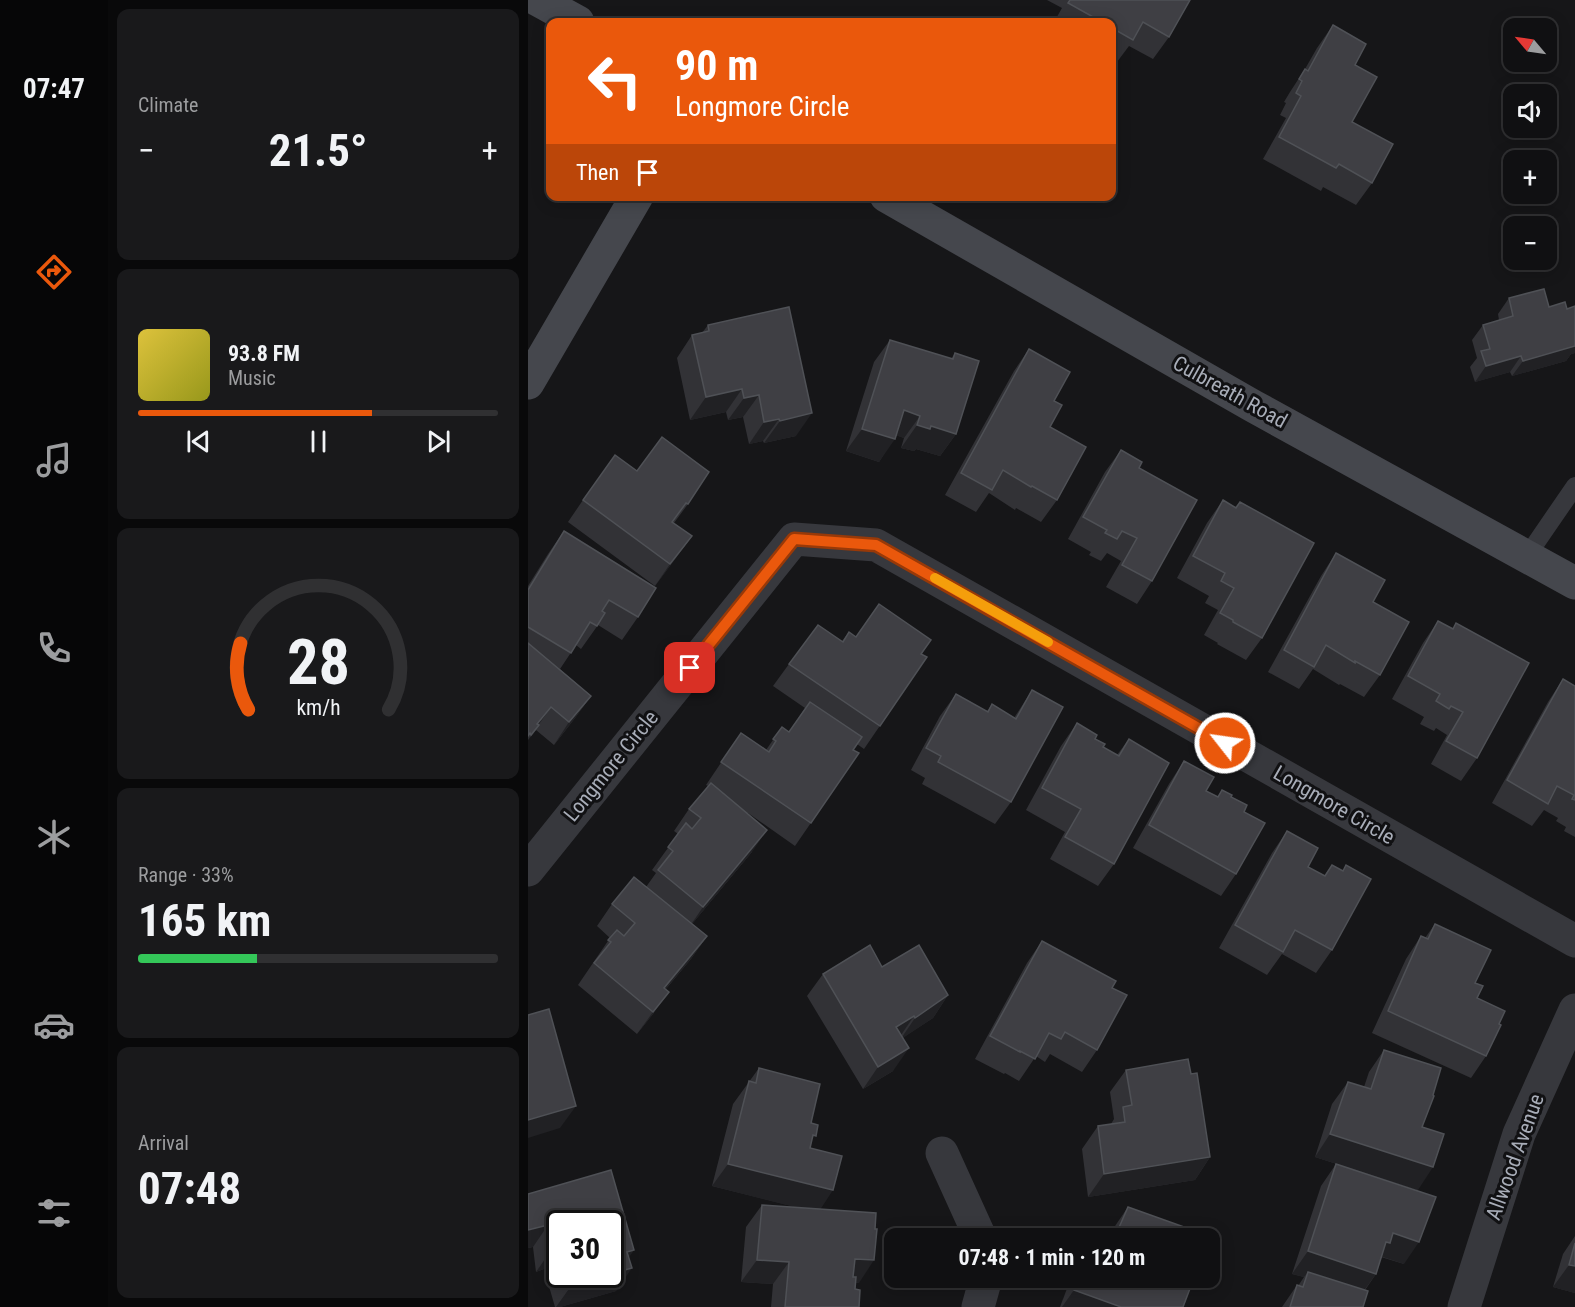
<!DOCTYPE html>
<meta charset="utf-8">
<style>
:root{--surface:#101012;--page:#19191b;--text:#f1f3f6;--muted:#9c9d9f;--line:#303032;--accent:#ea580c}
body{margin:0;font-family:"Roboto Condensed",sans-serif;background:var(--page);color:var(--text);height:100vh;display:flex;flex-direction:column;font-size:22px;white-space:nowrap}
*{box-sizing:border-box;margin:0}
p{font-size:20px;color:var(--muted)}
.icon{flex:none;width:33px;height:33px;fill:none;stroke:currentColor;stroke-width:2;stroke-linecap:round;stroke-linejoin:round}
.map{position:relative;flex:1;overflow:hidden}
.side{display:flex;flex-direction:column;gap:9px;padding:9px;background:#09090a;width:420px}
.side>*{flex:none}
.guide{position:absolute;left:18px;top:18px;width:570px;height:183px;border-radius:12px;box-shadow:0 3px 15px #0003,0 0 0 2px var(--line);background:#ea580c;color:#fff;overflow:hidden}
.needle{width:39px;rotate:299deg}
.fabs{position:absolute;left:975px;top:18px;display:grid;gap:12px}
.fabs a{display:grid;place-items:center;width:54px;height:54px;border-radius:12px;background:var(--surface);box-shadow:0 3px 15px #0003,0 0 0 2px var(--line);font-size:30px}
.speed{position:absolute;left:18px;top:1210px;display:flex;gap:12px;font-size:30px;font-weight:700;text-align:center}
.speed>*{display:grid;place-content:center;width:78px;height:78px;border-radius:50%;background:var(--surface);box-shadow:0 3px 15px #0003,0 0 0 2px var(--line);line-height:1}
.speed .limit{border:3px solid #111;border-radius:9px;background:#fff;color:#111}
.pin{position:absolute;display:grid;place-items:center;width:51px;height:51px;color:#fff;margin:-26px;border-radius:12px;box-shadow:0 3px 9px #0006}
.me{position:absolute;width:66px;margin:-33px;rotate:300deg;stroke-linejoin:round;filter:drop-shadow(0 0 4px #0008)}
.turn{display:flex;align-items:center;gap:21px;height:126px;padding:0 30px;font-size:27px}
.turn .icon{width:78px;height:78px;stroke-width:2.5}
.turn b{display:block;font-size:42px;line-height:51px}
.then{display:flex;align-items:center;height:57px;padding:0 30px;background:#0003;gap:12px;font-size:22px}
.big{font-size:45px;font-weight:700;line-height:1.1}
.side .widget{flex:1;display:flex;flex-direction:column;justify-content:center;gap:9px;min-width:0;padding:0 21px;border-radius:12px;background:var(--page)}
.side .dial{align-items:center;gap:0}
.dial svg{height:156px;overflow:visible;fill:none;stroke:var(--line);stroke-width:7;stroke-linecap:round;text-anchor:middle}
.dial text{fill:var(--text);stroke:none}
.song{display:flex;align-items:center;gap:18px}
.cover{width:72px;height:72px;border-radius:9px;background:linear-gradient(135deg,hsl(50 70% 55%),hsl(60 70% 35%))}
.played{height:6px;border-radius:3px;background:linear-gradient(90deg,var(--accent) 65%,var(--line) 65%)}
.keys{display:flex;justify-content:space-around;direction:ltr}
.heat{display:flex;justify-content:space-between;align-items:center;font-size:33px;direction:ltr}
.charge{height:9px;border-radius:4px;background:linear-gradient(90deg,#34c759 33%,var(--line) 0)}
.trip{position:absolute;left:356px;top:1228px;width:336px;height:60px;border-radius:12px;background:var(--surface);box-shadow:0 3px 15px #0003,0 0 0 2px var(--line);font-weight:700;line-height:60px;text-align:center}
main{display:flex;flex:1;min-height:0}
.menu{display:flex;flex-direction:column;width:108px;justify-content:space-around;align-items:center;background:#060607;color:var(--muted)}
.menu .icon{width:42px;height:42px}
.menu .current{color:var(--accent)}
.menu b{font-size:27px;color:var(--text)}
.map>svg:first-child{display:block}
</style>
<main>
<nav class="menu">
<b>07:47</b>
<svg class="icon current" aria-label="directions" viewBox="0 0 24 24"><path d="M12 3l9 9-9 9-9-9zM9 14v-3h6M13 9l2 2-2 2"/></svg>
<svg class="icon" aria-label="music" viewBox="0 0 24 24"><path d="M9 18V5l10-2v13"/><circle cx="6" cy="18" r="3"/><circle cx="16" cy="16" r="3"/></svg>
<svg class="icon" aria-label="phone" viewBox="0 0 24 24"><path d="M5 4h4l2 5-3 2q2 4 5 5l2-3 5 2v4C11 20 4 13 5 4z"/></svg>
<svg class="icon" aria-label="climate" viewBox="0 0 24 24"><path d="M12 3v18M4 7l16 10M4 17L20 7"/></svg>
<svg class="icon" aria-label="car" viewBox="0 0 24 24"><path d="M5 17H2v-5l4-1 3-4h7l3 4 3 1v5h-3M9 17h6M6 11h13"/><circle cx="7" cy="17" r="2"/><circle cx="17" cy="17" r="2"/></svg>
<svg class="icon" aria-label="filters" viewBox="0 0 24 24"><path d="M4 7h16M4 17h16"/><circle cx="9" cy="7" r="2"/><circle cx="15" cy="17" r="2"/></svg>
</nav>
<section class="side">
<div class="widget"><p>Climate</p>
<div class="heat"><a>−</a><b class="big">21.5°</b><a>+</a></div>
</div>
<div class="widget">
<div class="song"><i class="cover"></i><div><b>93.8 FM</b><p>Music</p></div></div>
<div class="played"></div>
<div class="keys"><svg class="icon" aria-label="previous" viewBox="0 0 24 24"><path d="M18 5L8 12l10 7zM5 5v14"/></svg><svg class="icon" aria-label="pause" viewBox="0 0 24 24"><path d="M8 5v14M16 5v14"/></svg><svg class="icon" aria-label="next" viewBox="0 0 24 24"><path d="M6 5l10 7-10 7zM19 5v14"/></svg></div>
</div>
<div class="widget dial"><svg viewBox="0 0 100 80">
<path d="M14 69A42 42 0 1 1 86 69"/>
<path d="M14 69A42 42 0 0 1 10 35" stroke="#ea580c"/>
<text x="50" y="56" font-size="32" font-weight="700">28</text>
<text x="50" y="72" font-size="11">km/h</text>
</svg></div>
<div class="widget"><p>Range · 33%</p><b class="big">165 km</b><div class="charge"></div></div>
<div class="widget"><p>Arrival</p><b class="big">07:48</b></div>
</section>
<div class="map">
<svg width="1047" height="1307" viewBox="0 0 1047 1307">
<rect width="100%" height="100%" fill="#161618"/>
<g fill="none" stroke-linecap="round" stroke-linejoin="round">
<path stroke="#37383d" stroke-width="18" d="M999,556L1047,486"/>
<g stroke="#37383d" stroke-width="33">
<path d="M0,870L266,539L348,545L1047,941"/>
<path d="M414,1153L453,1239"/>
<path d="M450,1307L458,1278"/>
<path d="M936,1307L991,1134L1047,1010"/>
</g>
<g stroke="#45474d" stroke-width="33">
<path d="M10,0L50,22"/>
<path d="M358,196L725,406L1047,583"/>
<path d="M0,383L109,196"/>
</g>
</g>
<g fill="#323236" fill-rule="evenodd">
<path d="M519,0H662L641,37L625,59L601,46L589,62L584,59V22H526L534,8Z"/>
<path d="M805,25L827,65L824,122L844,183L828,205L795,187L793,191L735,159L758,118L752,115L758,103L756,102L762,92L777,69L789,48Z"/>
<path d="M981,298L1021,307L1039,309L1047,306V353L1043,354L1038,361L984,376L982,372L947,382L942,367L949,358L944,340L955,325L971,320L970,314Z"/>
<path d="M180,325L268,436L236,443L235,441L221,444L215,417L200,420L198,412L162,420L149,358L164,335L174,333Z"/>
<path d="M362,340L423,359L427,353L428,434L412,456L388,449L386,451L373,448L376,438L368,435L351,462L318,451L346,362Z"/>
<path d="M501,349L526,401L522,427L529,500L513,522L488,508L487,510L461,493L448,512L417,495L486,371Z"/>
<path d="M593,450L611,468L624,581L609,604L578,587L593,561L579,553L573,561L561,555L563,552L540,539L577,472Z"/>
<path d="M109,471L160,504L146,523L164,536L127,586L40,522L55,500Z"/>
<path d="M695,500L707,507L712,502L734,638L718,660L689,644L690,643L676,635L690,610L677,603L681,596L649,578L679,523Z"/>
<path d="M36,531L110,617L94,640L70,625L53,649L48,645L32,669L63,696L47,718L26,745L8,730L0,740V586L20,554Z"/>
<path d="M808,553L852,675L836,697L812,684L811,685L785,669L771,689L740,672L793,576Z"/>
<path d="M910,621L925,628L928,623L949,758L933,781L903,764L919,735L908,728L906,731L892,724L896,717L864,699L895,643Z"/>
<path d="M321,632L328,637L393,654L399,657L336,749L329,744L325,750L331,753L267,846L220,813L224,852L164,924L179,936L163,959L138,989L125,1014L109,1034L50,985L82,938L69,926L84,904L118,887L128,873L124,870L150,834L146,831L161,809L180,786L178,785L213,733L238,750L254,727L261,732L277,708L245,686L261,664L314,641Z"/>
<path d="M1035,679L1047,686V837L1036,831L1038,827L1028,821L1030,818L1016,810L1004,826L964,803L1020,702Z"/>
<path d="M504,690L483,802L467,824L394,784L397,778L383,770L412,716L428,694L459,711L464,704L486,718Z"/>
<path d="M549,723L575,747L589,755L601,739L586,864L570,886L522,859L537,832L498,810L533,746Z"/>
<path d="M656,761L678,791L689,797L694,790L703,797L716,812L708,874L693,896L605,848L641,784Z"/>
<path d="M759,831L780,867L796,876L804,865L815,871L818,865L804,950L788,973L754,954L739,975L691,948L744,853Z"/>
<path d="M907,924L947,983L949,998L971,1024L958,1056L943,1078L844,1033L878,959L893,936L897,938Z"/>
<path d="M514,941L584,988L569,1050L554,1072L522,1054L517,1062L508,1056L491,1081L477,1073L476,1074L447,1059L499,963Z"/>
<path d="M354,967L420,995L405,1018L374,1038L365,1071L335,1089L279,996L295,974Z"/>
<path d="M856,1050L894,1127L890,1190L787,1157L804,1104L820,1082L836,1087L841,1072Z"/>
<path d="M231,1068L283,1123V1143L282,1148L292,1209L331,1283H328L327,1289L331,1307H243L245,1284L213,1282L218,1227L234,1205L268,1207L184,1186L205,1104Z"/>
<path d="M598,1070L663,1074L682,1157L667,1180L560,1197L554,1149L570,1126L583,1124L586,1119L582,1092Z"/>
<path d="M808,1164L876,1264L853,1257L848,1274L837,1290L835,1307H754L769,1285L770,1286L776,1277L764,1274L793,1186Z"/>
<path d="M0,1194L101,1258L88,1291L32,1307H27L16,1269L8,1272L5,1247L0,1248ZM32,1224L82,1275H32Z"/>
<path d="M600,1207L652,1239H580L585,1229Z"/>
<path d="M1047,1236V1293L1025,1287L1035,1254Z"/>
<path d="M543,1278H666L655,1307H532Z"/>
</g>
<g fill="#212124">
<path d="M1047,341V353L1043,354L1038,361L984,376L995,361Z"/>
<path d="M993,356L982,372L947,382L958,366Z"/>
<path d="M214,389L198,412L162,420L178,397Z"/>
<path d="M231,395L215,417L200,420L216,398Z"/>
<path d="M376,410L392,416L376,438L360,433Z"/>
<path d="M284,413L268,436L236,443L252,421Z"/>
<path d="M251,419L235,441L221,444L236,422Z"/>
<path d="M389,425L403,426L428,434L412,456L388,449L386,451L373,448Z"/>
<path d="M334,429L367,439L351,462L318,451Z"/>
<path d="M164,536L148,558L127,586L142,564Z"/>
<path d="M63,696L47,718L26,745L41,722Z"/>
<path d="M23,707L0,740L9,724Z"/>
<path d="M239,830L224,852L160,929L175,907Z"/>
<path d="M179,936L163,959L120,1010L136,988Z"/>
<path d="M141,992L125,1014L109,1034L125,1012Z"/>
<path d="M420,995L405,1018L372,1040L387,1018Z"/>
<path d="M386,1016L371,1038L368,1027Z"/>
<path d="M381,1048L365,1071L335,1089L350,1067Z"/>
<path d="M48,1106L32,1128L0,1138V1120Z"/>
<path d="M802,1134L905,1167L890,1190L787,1157Z"/>
<path d="M682,1157L667,1180L560,1197L576,1174Z"/>
<path d="M200,1164L305,1190L290,1213L184,1186Z"/>
<path d="M20,1225L5,1247L0,1248V1230Z"/>
<path d="M865,1233L891,1242L876,1264L852,1256L858,1242Z"/>
<path d="M32,1247L16,1269L8,1272L24,1249Z"/>
<path d="M106,1250L91,1272L104,1268L88,1291L32,1307H28L43,1286L82,1275L99,1252Z"/>
<path d="M780,1251L848,1274L832,1296L780,1272L776,1277L764,1274Z"/>
<path d="M327,1259L346,1260L331,1283L311,1281Z"/>
<path d="M229,1260L261,1262L245,1284L213,1282Z"/>
<path d="M1041,1265L1047,1266V1293L1025,1287Z"/>
<path d="M546,1290L593,1307H534Z"/>
</g>
<g fill="#3f3f44" stroke="#4f5156" stroke-width="1.5">
<path d="M542,0H662L641,37L615,22L605,40L584,28V22H574L540,3Z"/>
<path d="M805,25L838,44L827,65L849,77L824,122L865,144L844,183L811,164L808,168L751,137L773,96L768,93L774,81L771,79L777,69L780,71Z"/>
<path d="M1016,289L1021,307L1037,302L1039,309L1047,306V346L995,361L993,356L958,366L953,351L962,349L955,325L985,316L981,298Z"/>
<path d="M261,307L284,413L252,421L251,419L236,422L231,395L216,398L214,389L178,397L164,335L181,331L180,325Z"/>
<path d="M362,340L425,359L427,353L451,361L428,434L403,426L402,429L389,425L392,416L376,410L367,439L334,429Z"/>
<path d="M501,349L542,372L526,401L534,405L522,427L558,447L529,500L504,486L503,487L475,470L464,490L433,473Z"/>
<path d="M134,437L181,472L160,504L158,503L144,522L164,536L142,564L55,500L87,455L109,471Z"/>
<path d="M593,450L614,462L611,468L669,500L624,581L594,565L609,538L594,531L589,539L577,533L579,530L555,517Z"/>
<path d="M695,500L708,508L712,502L786,543L734,638L705,622V620L692,613L706,588L693,581L697,573L665,556Z"/>
<path d="M36,531L128,588L110,617L81,600L74,611L77,613L69,626L62,622L43,653L0,627V590Z"/>
<path d="M808,553L857,580L845,602L881,622L852,675L827,661V663L798,645L786,667L756,650Z"/>
<path d="M351,604L403,640L393,654L399,657L352,726L261,664L290,625L315,642L321,632L328,637Z"/>
<path d="M910,621L925,629L928,623L1001,663L949,758L918,741L935,712L923,706L921,709L908,701L912,694L880,676Z"/>
<path d="M0,643L63,696L41,722L23,707L9,724L11,725L3,735L2,733L0,736Z"/>
<path d="M1035,679L1047,686V800L1044,799L1046,795L1029,786L1020,804L979,780Z"/>
<path d="M504,690L535,707L483,802L410,762L413,756L398,748L428,694L460,712L464,704L488,719Z"/>
<path d="M282,702L334,737L325,750L331,753L283,823L193,762L213,733L241,752L248,741L245,739L254,727L261,732Z"/>
<path d="M549,723L569,735L567,739L577,744L575,747L591,756L601,739L641,763L586,864L537,837L553,809L514,788Z"/>
<path d="M656,761L686,777L678,791L690,797L694,790L704,795L703,797L719,805L716,812L737,823L708,874L621,825Z"/>
<path d="M183,783L239,830L175,907L130,870L145,851L140,847L158,823L164,829L173,818L161,809Z"/>
<path d="M759,831L790,848L780,867L797,876L804,865L815,871L818,865L843,879L804,950L767,930L755,952L707,925Z"/>
<path d="M106,877L179,936L136,988L141,992L125,1012L66,963L83,942L80,940L89,930L96,936L107,923L84,904Z"/>
<path d="M907,924L963,950L947,983L955,986L949,998L977,1011L971,1024L973,1025L958,1056L860,1011L893,936L900,939Z"/>
<path d="M514,941L588,981L584,988L599,995L569,1050L537,1032L533,1039L521,1033L507,1059L492,1051V1052L462,1036Z"/>
<path d="M342,945L354,967L391,945L420,995L387,1018L386,1016L368,1027L381,1048L350,1067L295,974Z"/>
<path d="M21,1009L48,1106L0,1120V1015Z"/>
<path d="M856,1050L913,1068L905,1095L906,1096L894,1127L916,1134L905,1167L802,1134L820,1082L843,1089Z"/>
<path d="M660,1059L663,1074L669,1073L682,1157L576,1174L570,1126L597,1122L595,1107L604,1105L598,1070Z"/>
<path d="M231,1068L292,1084L283,1123L290,1125L288,1136L285,1135L282,1148L314,1156L305,1190L200,1164L221,1081L228,1083Z"/>
<path d="M808,1164L908,1197L891,1242L865,1233L862,1243L858,1242L848,1274L780,1251Z"/>
<path d="M83,1170L106,1250L99,1252L104,1268L82,1274V1224H32V1247L24,1249L20,1225L0,1230V1194Z"/>
<path d="M234,1205L348,1213L347,1229H349L346,1260L327,1259L325,1277H328L327,1289L332,1290L331,1307H257L261,1262L229,1260Z"/>
<path d="M600,1207L656,1227L652,1239H586Z"/>
<path d="M1047,1243V1266L1041,1265Z"/>
<path d="M780,1272L840,1291L835,1307H762L769,1285L775,1287Z"/>
<path d="M40,1275H80L43,1286Z"/>
<path d="M550,1278H666L655,1307H593L546,1290Z"/>
</g>
<g fill="none" stroke-linecap="round" stroke-linejoin="round">
<g stroke="#983908" stroke-width="15">
<path id="route" d="M162,668L266,539L348,545L697,743"/>
</g>
<use href="#route" stroke="#ea580c" stroke-width="10"/>
<path stroke="#f59e0b" stroke-width="10" d="M407,578L520,642"/>
</g>
<g text-anchor="middle" stroke-width="6" stroke-linejoin="round" paint-order="stroke">
<g font-size="21" fill="#a8adb8" stroke="#111113">
<text transform="translate(702 392) rotate(29)" y="7">Culbreath Road</text>
<text transform="translate(83 766) rotate(-51)" y="7">Longmore Circle</text>
<text transform="translate(806 805) rotate(30)" y="7">Longmore Circle</text>
<text transform="translate(987 1157) rotate(-70)" y="7">Allwood Avenue</text>
</g>
</g>
</svg>
<div class="fabs">
<a><svg class="needle" viewBox="-14 -14 28 28"><path d="M0-13l5 13h-10z" fill="#e53935"/><path d="M0 13l5-13h-10z" fill="#9c9d9f"/></svg></a>
<a><svg class="icon" aria-label="sound" viewBox="0 0 24 24"><path d="M4 9h4l5-4v14l-5-4H4zM17 9q2 3 0 6"/></svg></a>
<a>+</a>
<a>−</a>
</div>
<div class="speed"><div class="limit">30</div></div>
<div class="pin" style="left:162px;top:668px;background:#d93025"><svg class="icon" aria-label="arrive" viewBox="0 0 24 24"><path d="M6 21V4h12l-3 4 3 4H6"/></svg></div>
<svg class="me" style="left:697px;top:743px" viewBox="-20 -20 40 40"><circle r="17" fill="#ea580c" stroke="#fff" stroke-width="3"/><path d="M0-11L8 9 0 5-8 9z" fill="#fff"/></svg>
<div class="trip">07:48 · 1 min · 120 m</div>
<div class="guide">
<div class="turn"><svg class="icon" aria-label="left" viewBox="0 0 24 24"><path d="M17 20v-9H6M10 6l-5 5 5 5"/></svg><div><b>90 m</b>Longmore Circle</div></div>
<div class="then">Then<svg class="icon" aria-label="arrive" viewBox="0 0 24 24"><path d="M6 21V4h12l-3 4 3 4H6"/></svg></div>
</div>
</div>
</main>
